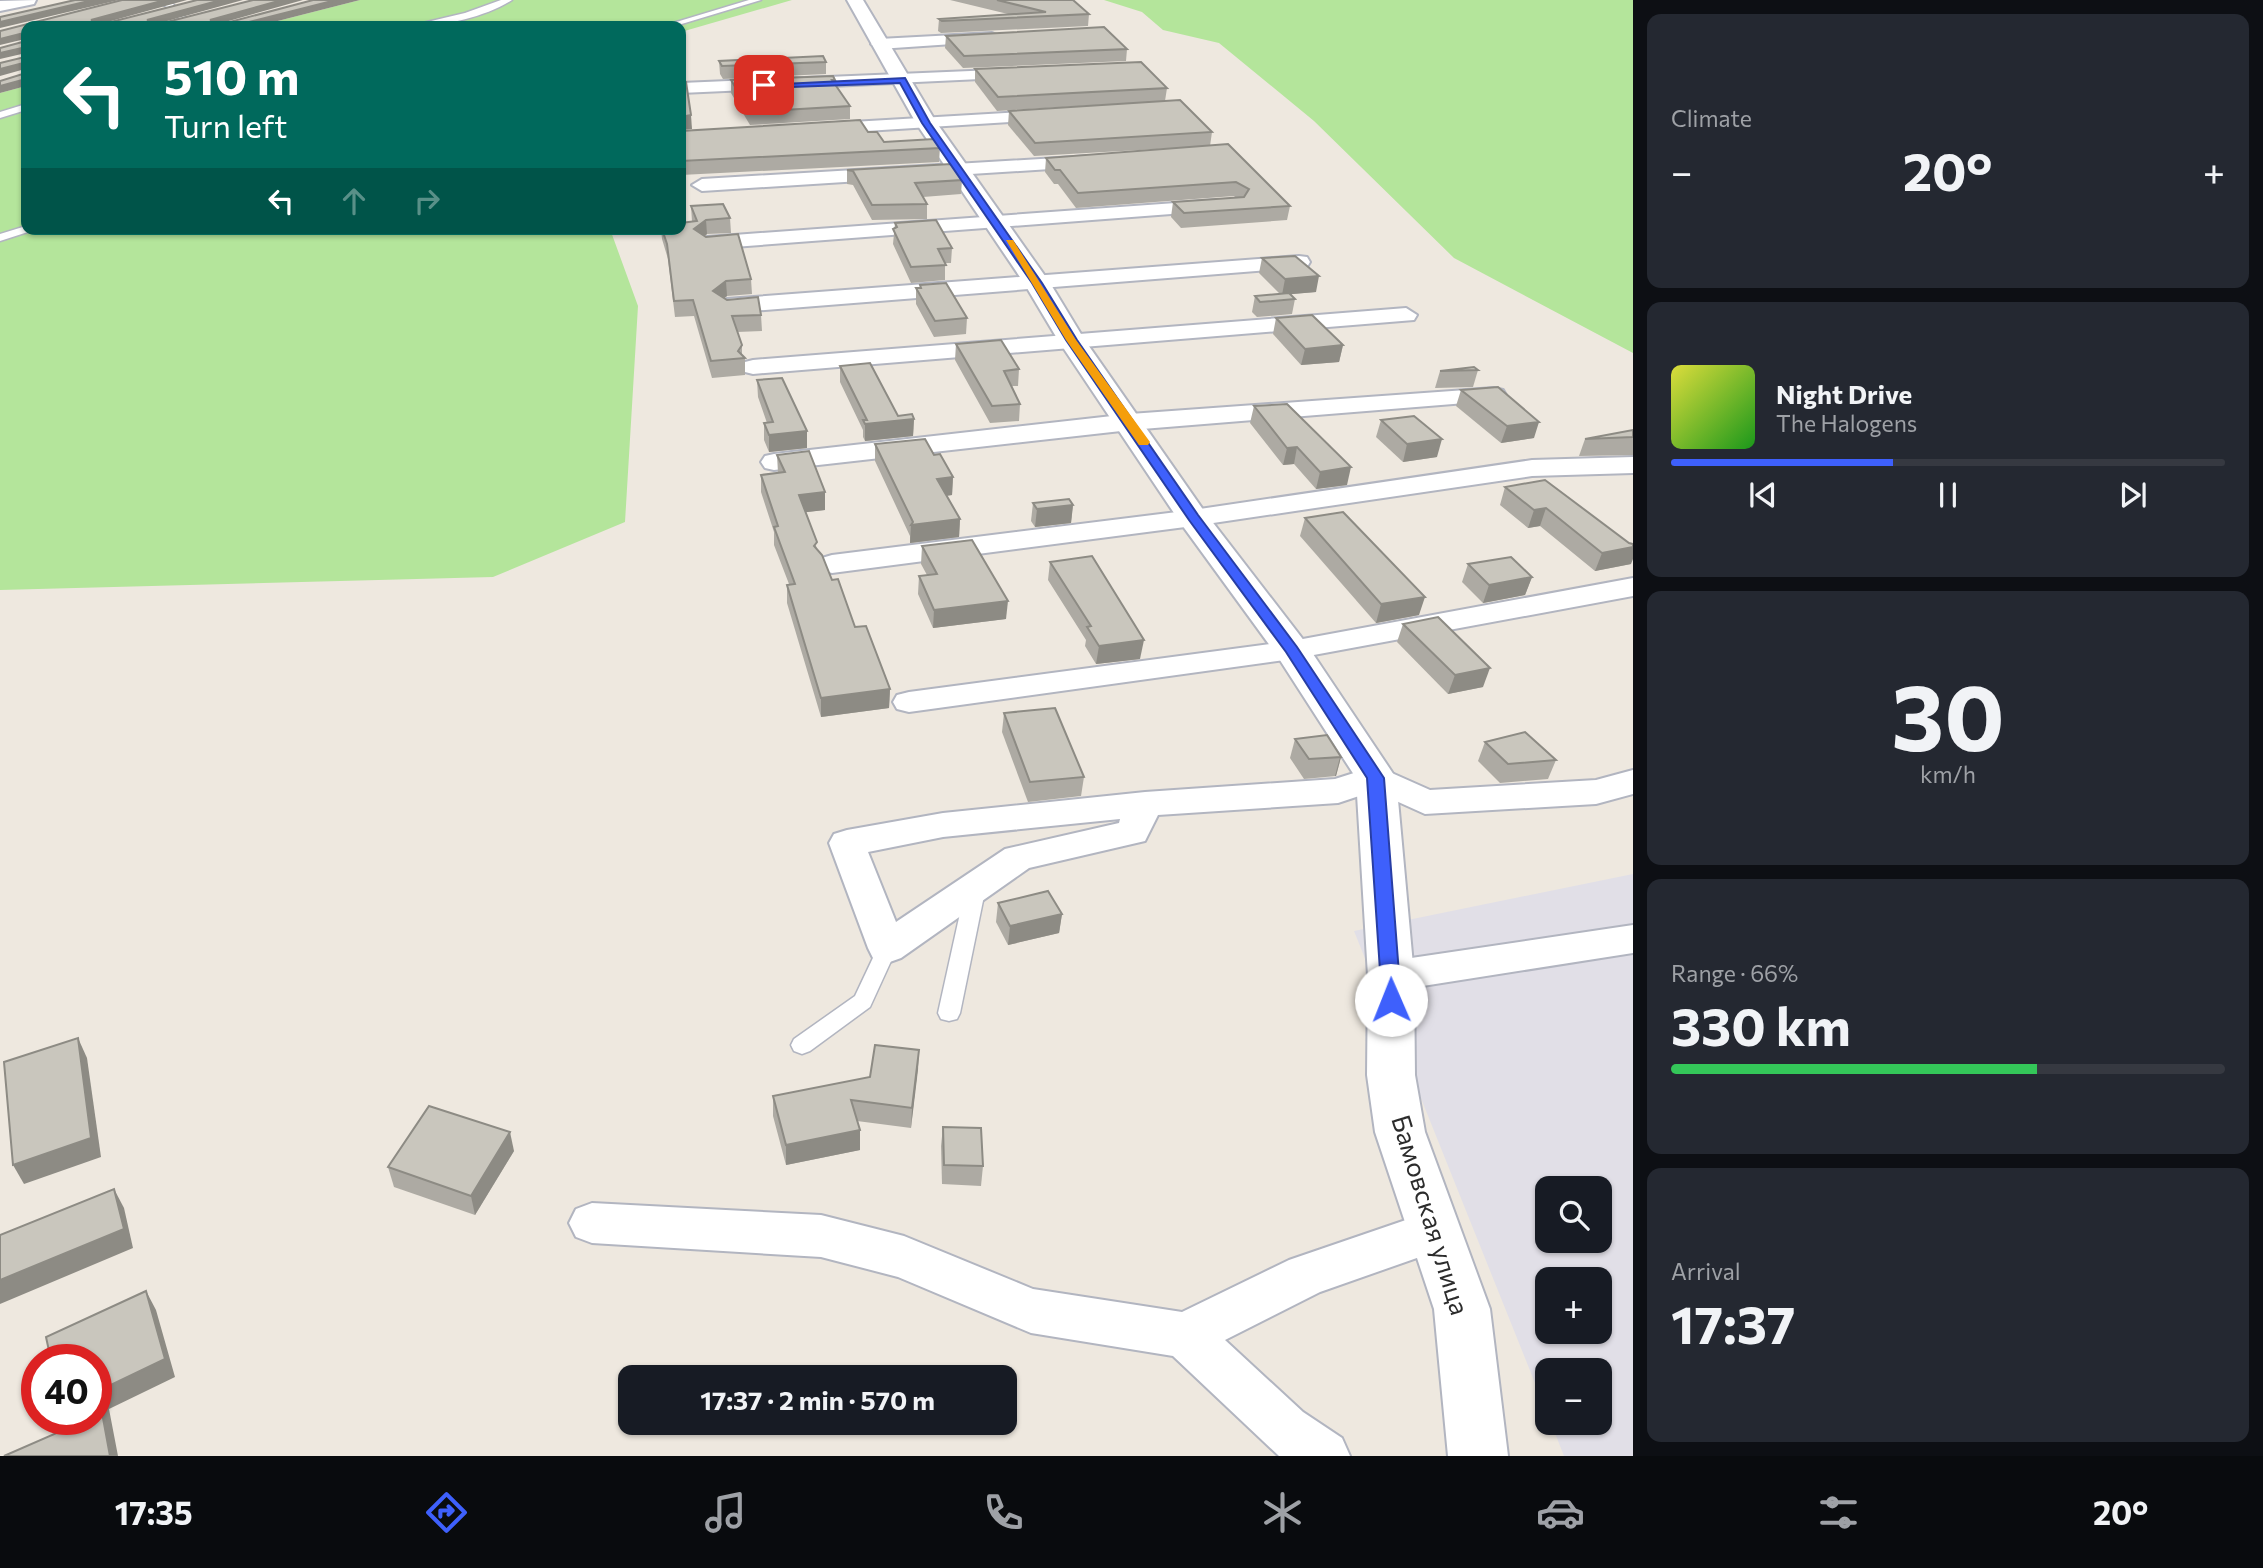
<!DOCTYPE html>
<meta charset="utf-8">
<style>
:root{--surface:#171b24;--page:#242831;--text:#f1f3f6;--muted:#9ea1a6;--line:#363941;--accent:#3e60fc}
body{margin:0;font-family:Commissioner,sans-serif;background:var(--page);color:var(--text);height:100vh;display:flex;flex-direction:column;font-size:26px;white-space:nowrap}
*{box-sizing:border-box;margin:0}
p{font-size:23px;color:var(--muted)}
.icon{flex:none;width:38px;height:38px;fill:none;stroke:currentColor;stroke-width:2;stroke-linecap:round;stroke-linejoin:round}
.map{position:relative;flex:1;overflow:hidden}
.details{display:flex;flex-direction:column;gap:14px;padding:14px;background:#0d0f14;width:630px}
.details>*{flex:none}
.guide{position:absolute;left:21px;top:21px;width:665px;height:214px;border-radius:14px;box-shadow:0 2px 5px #0004;background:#00695c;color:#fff;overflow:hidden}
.fabs{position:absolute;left:1535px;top:1176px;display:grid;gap:14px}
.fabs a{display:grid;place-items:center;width:77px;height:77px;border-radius:14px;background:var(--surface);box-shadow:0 2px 5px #0004;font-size:35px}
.speed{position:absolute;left:21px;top:1344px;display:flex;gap:14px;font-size:35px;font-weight:700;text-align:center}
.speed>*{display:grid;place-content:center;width:91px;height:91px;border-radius:50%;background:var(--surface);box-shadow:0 2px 5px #0004;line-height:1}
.speed .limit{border:10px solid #d22;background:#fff;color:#111}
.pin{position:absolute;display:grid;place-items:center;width:60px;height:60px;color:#fff;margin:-30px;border-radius:14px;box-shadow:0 4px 10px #0006}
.me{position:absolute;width:77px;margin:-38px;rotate:359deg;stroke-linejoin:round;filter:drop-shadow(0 0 5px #0008)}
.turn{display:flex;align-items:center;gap:24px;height:147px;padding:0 28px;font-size:32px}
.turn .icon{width:91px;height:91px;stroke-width:2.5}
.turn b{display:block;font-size:49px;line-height:60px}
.lanes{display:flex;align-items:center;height:66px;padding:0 28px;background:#0003;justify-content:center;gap:35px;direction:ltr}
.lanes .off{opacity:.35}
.big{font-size:52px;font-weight:700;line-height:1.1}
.details .card{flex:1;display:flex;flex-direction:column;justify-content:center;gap:10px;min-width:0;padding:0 24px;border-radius:14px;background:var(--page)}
.details .dial{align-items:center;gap:0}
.dial b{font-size:91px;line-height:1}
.song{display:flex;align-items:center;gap:21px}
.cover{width:84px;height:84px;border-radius:10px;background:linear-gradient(135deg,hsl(60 70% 55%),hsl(120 70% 35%))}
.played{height:7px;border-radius:4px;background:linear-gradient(90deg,var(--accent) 40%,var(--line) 40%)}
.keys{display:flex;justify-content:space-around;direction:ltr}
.heat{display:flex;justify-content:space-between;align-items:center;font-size:38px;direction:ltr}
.charge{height:10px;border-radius:5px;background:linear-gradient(90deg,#34c759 66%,var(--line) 0)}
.trip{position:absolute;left:618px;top:1365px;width:399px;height:70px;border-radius:14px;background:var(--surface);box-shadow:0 2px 5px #0004;font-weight:700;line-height:70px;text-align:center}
.tab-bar{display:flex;height:112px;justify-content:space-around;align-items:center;background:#090b0e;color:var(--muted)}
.tab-bar .icon{width:49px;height:49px}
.tab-bar .active{color:var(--accent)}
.tab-bar b{font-size:32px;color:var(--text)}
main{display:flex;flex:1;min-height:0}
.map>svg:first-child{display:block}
</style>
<main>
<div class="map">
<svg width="1633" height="1456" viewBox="0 0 1633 1456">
<rect width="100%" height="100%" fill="#eee8df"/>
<path fill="#e1dfe7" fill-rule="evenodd" d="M1633,874V1456H1564L1551,1423H1600V1370H1547V1413L1354,931ZM1547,1188H1600V1241H1547ZM1547,1279H1600V1332H1547Z"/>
<g fill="#b4e59b">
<path d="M360,0H792L681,32V26H258Z"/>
<path d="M1104,0H1633V353L1454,258L1314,121L1219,43L1163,30L1142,12Z"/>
<path d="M26,86V229H610L638,306L625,522L493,577L0,590V93Z"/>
</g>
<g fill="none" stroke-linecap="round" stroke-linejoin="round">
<g stroke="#b2b5c0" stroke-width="3">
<g id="lane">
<path d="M153,0C181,0 173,10 188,19C193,22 200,23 205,26L180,22L173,10Z"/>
<path d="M501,0H512C486,17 441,27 410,26L465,13Z"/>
<path d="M749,0H761L675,26H663Z"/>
<path d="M26,104V110L0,118V112Z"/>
<path d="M26,226V229H32L31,231L0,241V234Z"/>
<path d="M976,879L983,881L986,886L960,1013L957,1019L949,1021L941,1019L938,1013L966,886L969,881Z"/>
<path d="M887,940L894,943L897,948L870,1007L810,1051L802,1054L794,1051L791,1045L794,1039L855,996L880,943Z"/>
</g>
</g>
<g stroke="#b2b5c0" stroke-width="4">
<g id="street">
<path d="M992,33L997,35V41L879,49L871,44L879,39Z"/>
<path d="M1019,69L1027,74L1025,77L681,93V83Z"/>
<path d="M1054,110L1060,111L1063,115L1060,119L818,134L809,129L818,124Z"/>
<path d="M1090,156L1097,158L1099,162L1097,166L702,191L692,185L702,179Z"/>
<path d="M1217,200L1227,206L1224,210L707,249L697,243L707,237Z"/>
<path d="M1299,256L1307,257L1310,262L1307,267L727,313L716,306L727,299Z"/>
<path d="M1406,308L1417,315L1414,320L753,374L745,372L741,367L745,362L753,360Z"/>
<path d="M1494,388L1503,390L1506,395L1503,400L1130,430L774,470L765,468L761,462L765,456L774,454L1130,414Z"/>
<path d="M1633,457V473L1532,476L1193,526L832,573L822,570L817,564L822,558L832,555L1193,510L1532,460Z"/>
<path d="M1633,578V596L1292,659L909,712L897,709L893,702L897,695L909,692L1292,641Z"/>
<path d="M1376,766L1430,790L1596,780L1633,770V794L1596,804L1425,814L1374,791L1338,803L1158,815L1145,841L1029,868L901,958L887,963L873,958L868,948L829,843L834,834L847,830L943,813L1145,792L1335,779ZM1120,819L1119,823L1005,849L896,922L868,852L943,837Z"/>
<path d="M1633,925V953L1391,991L1377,987L1371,976L1377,965L1391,961Z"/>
<path d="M592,1203L821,1215L904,1236L1033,1289L1182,1312L1289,1260L1435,1210L1451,1216L1458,1231L1451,1246L1320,1292L1225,1340L1303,1412L1342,1438L1350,1456H1279L1173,1356L1031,1333L898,1277L821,1257L592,1243L576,1237L569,1223L576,1209Z"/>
</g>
</g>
<g stroke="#b2b5c0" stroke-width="4">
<g id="secondary">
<path d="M36,0L34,4L0,11V1Z"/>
<path d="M847,0H863L936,122L1050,283L1084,339L1204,511L1305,642L1396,778L1414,976L1415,1075L1425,1132L1490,1309L1508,1456H1448L1434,1309L1375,1132L1367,1075L1368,976L1356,778L1276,654L1182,525L1058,340L1024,283L916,123Z"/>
</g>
</g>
<use href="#lane" fill="#fff" fill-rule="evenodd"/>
<use href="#street" fill="#fff" fill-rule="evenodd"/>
<use href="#secondary" fill="#fff" fill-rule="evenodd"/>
</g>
<g fill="#adaaa3">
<path d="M950,0H1073L1089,14L1088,26L941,33L938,31L939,19L1008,14Z"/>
<path d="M946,36L1127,49L1126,61L963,68L945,48Z"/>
<path d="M719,61L826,62V74L723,79L720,74Z"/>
<path d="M975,69L1167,88L1165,101L997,111L975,82Z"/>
<path d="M731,80H835V85L850,106V119L750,125L731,93Z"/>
<path d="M1009,111L1212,132L1210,146L1034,156L1008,125Z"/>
<path d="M681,131L884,142L940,148L939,162L681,175Z"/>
<path d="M1228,144L1290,206L1287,220L1181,228L1171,217L1173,202L1236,198L1234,196L1076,208L1058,184H1054L1045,172L1046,158Z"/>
<path d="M847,170L962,180L961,194L923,197L927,204V219L872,220L853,185L847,184Z"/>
<path d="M691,206L730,218L731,233L707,234L705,236L751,279L752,294L727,296L724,298L761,315L762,331L737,332L742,345V355L745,358V375L712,378L694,316L675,317L668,259L662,239L661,229H681L692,222Z"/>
<path d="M895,223L952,248L951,263H945V280L911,283L893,244Z"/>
<path d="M1262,258L1316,292L1291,294L1295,299L1292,314L1257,317L1252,312L1255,296L1280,294L1259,273Z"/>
<path d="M920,285L967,318L966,334L934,337L916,304V288H920Z"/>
<path d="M1276,318L1343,345L1339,362L1301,365L1273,334Z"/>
<path d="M956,344L1019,369L1018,386H1012L1020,404L1019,421L990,423L955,360Z"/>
<path d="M840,366L898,416L914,419L913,436L865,441L863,437V430L840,382Z"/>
<path d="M1478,370L1473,387L1435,388L1440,371Z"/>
<path d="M757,380L807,431V448L769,452L764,440V423H767L758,397Z"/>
<path d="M1461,390L1534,438L1501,443L1456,406Z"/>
<path d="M1254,406L1347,485L1316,489L1294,464L1283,465L1250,423Z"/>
<path d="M1381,420L1437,457L1403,462L1376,437Z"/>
<path d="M1633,430V455L1579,456L1585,439Z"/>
<path d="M875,444L934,455L953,477L952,495L946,496L960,519L959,537L910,543V536L875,461Z"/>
<path d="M777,455L825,510L806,512L817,549L855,627L890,689L889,708L821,717L787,603V585L789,584L774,545V532L761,492V475L778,473Z"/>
<path d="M1505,487L1629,543L1631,564L1595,571L1540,526L1528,528L1500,505Z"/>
<path d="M1033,503L1073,505L1071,523L1035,527L1031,521Z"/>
<path d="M1305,518L1419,615L1376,623L1300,536Z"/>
<path d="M922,546L1006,619L933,628L918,594L919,576L927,575L921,564Z"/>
<path d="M1050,562L1140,659L1096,664L1085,646L1086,640L1048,580Z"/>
<path d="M1468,564L1532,577L1525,595L1483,603L1462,582Z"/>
<path d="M1403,624L1483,687L1448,694L1397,642Z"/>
<path d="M1004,713L1084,777L1081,796L1028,802L1002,732Z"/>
<path d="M1295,739L1341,757L1336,776L1304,779L1290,758Z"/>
<path d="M1485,742L1556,760L1548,779L1500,783L1478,761Z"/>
<path d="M998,903L1062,914L1059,933L1008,945L996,922Z"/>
<path d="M919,1050L911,1128L857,1121L860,1150L786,1165L773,1116V1096L870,1077Z"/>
<path d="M943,1127L983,1166L981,1186L942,1184L941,1146Z"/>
<path d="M514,1151L475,1215L394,1187L388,1167Z"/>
</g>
<g fill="#8d8b84">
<path d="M93,0H119L0,28V22Z"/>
<path d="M165,0H187L93,26L91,20Z"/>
<path d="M221,0H243L149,26L147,20Z"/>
<path d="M282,0H303L211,26L210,20Z"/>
<path d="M336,0H360L258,26H233Z"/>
<path d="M24,33L25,39L0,45V39Z"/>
<path d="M26,47V53L0,59V53Z"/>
<path d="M23,63L25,69L0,76V69Z"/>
<path d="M26,79V86L0,93V86Z"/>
<path d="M691,115L692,129L681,130V117Z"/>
<path d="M706,220L707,234L695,244L694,229Z"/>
<path d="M1319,276L1316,292L1282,295L1285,279Z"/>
<path d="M726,281L727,296L714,307L713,291Z"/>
<path d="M1343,345L1339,362L1301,365L1305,349Z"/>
<path d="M914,419L913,436L865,441V424Z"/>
<path d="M1539,422L1534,438L1501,443L1507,426Z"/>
<path d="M807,431V448L769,452V435Z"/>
<path d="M1442,439L1437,457L1403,462L1407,444Z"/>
<path d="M1297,447L1294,464L1283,465L1287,448Z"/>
<path d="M1351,467L1347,485L1316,489L1320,472Z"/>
<path d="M953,477L952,495L936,497L937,479Z"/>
<path d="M825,492V510L799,513V495Z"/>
<path d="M1073,505L1071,523L1035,527L1037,509Z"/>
<path d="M1546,508L1540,526L1528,528L1534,510Z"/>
<path d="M960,519L959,537L910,543L911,525Z"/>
<path d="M1633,547V559L1631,564L1595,571L1602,553Z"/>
<path d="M1532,577L1525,595L1483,603L1489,585Z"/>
<path d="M1425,597L1419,615L1376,623L1381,604Z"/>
<path d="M1008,601L1006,619L933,628L934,610Z"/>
<path d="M1144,640L1140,659L1096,664L1099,646Z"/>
<path d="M1490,668L1483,687L1448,694L1455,675Z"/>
<path d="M890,689L889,708L821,717V698Z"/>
<path d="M1340,757H1341L1336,776H1335Z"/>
<path d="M1062,914L1059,933L1008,945L1010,926Z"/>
<path d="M78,1038L87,1058L101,1157L24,1184L13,1165Z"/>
<path d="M919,1050L918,1070L911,1128L912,1108Z"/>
<path d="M860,1130V1150L786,1165V1145Z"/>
<path d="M510,1132L514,1151L475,1215L471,1196Z"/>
<path d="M114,1189L124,1208L133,1248L0,1304V1280Z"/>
<path d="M146,1291L156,1310L175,1377L109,1409L118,1456H110L98,1391Z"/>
</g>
<g fill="#c9c6bd" stroke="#8d8b84" stroke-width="2">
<path d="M75,0H93L0,22V17Z"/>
<path d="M122,0H165L91,20L107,23L197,0H221L147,20L163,23L253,0H282L210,20L226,23L313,0H336L233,26H26V65L23,63L0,69V63L25,57L26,47L0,53V48L26,41L24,33L0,39V31Z"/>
<path d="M997,0H1073L1089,14L942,21L939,19L1046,12Z"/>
<path d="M1104,27L1127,49L964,56L946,36Z"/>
<path d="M823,56L826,62L722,66L719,61Z"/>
<path d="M1141,62L1167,88L998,97L975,69Z"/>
<path d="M26,71V79L0,86V81L26,73Z"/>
<path d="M833,76L835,80H832L850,106L750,112L731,80Z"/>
<path d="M681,80L686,82L691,115L681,117Z"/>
<path d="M1180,100L1212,132L1035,143L1009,111Z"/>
<path d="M860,120L868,132H877L884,142L934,139L940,148L681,161V131Z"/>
<path d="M1228,144L1290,206L1184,213L1173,202L1244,197L1249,189L1236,182L1078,193L1060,170H1055L1046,158Z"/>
<path d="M951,164L962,180L915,183L927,204L872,205L853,171L847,170Z"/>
<path d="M723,204L730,218L706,220L694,229L706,237L738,234L751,279L726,281L713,291L727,300L758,297L761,315L732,316L742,345L738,351L745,358L711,361L693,300L674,301L667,244L662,229H681V223L697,221L691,206Z"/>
<path d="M936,220L952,248L938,249L946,265L911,267L893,229L897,227L895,223Z"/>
<path d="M1295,256L1319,276L1285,279L1262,258Z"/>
<path d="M946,283L967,318L935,321L916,288H921L920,285Z"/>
<path d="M1289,293L1295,299L1260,302L1255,296Z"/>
<path d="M1312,315L1343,345L1305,349L1276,318Z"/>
<path d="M1001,340L1019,369L1004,371L1020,404L992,406L956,344Z"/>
<path d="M870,363L898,416L912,414L914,419L865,424L863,420H867L840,366Z"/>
<path d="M1474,367L1478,370L1440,371Z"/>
<path d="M782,378L807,431L769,435L764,423L773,422L757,380Z"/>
<path d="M1498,387L1539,422L1507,426L1461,390Z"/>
<path d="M1287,404L1351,467L1320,472L1297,447L1287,448L1254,406Z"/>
<path d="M1414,416L1442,439L1407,444L1381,420Z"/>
<path d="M1633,430V437L1585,439Z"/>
<path d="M925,439L934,455L940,454L953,477L937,479L960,519L911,525L913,522L875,444Z"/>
<path d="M809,451L825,492L799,495L817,542L814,546L822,555L832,580L838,579L855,627L866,626L890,689L821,698L787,585L795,584L774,527L778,526L761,475L785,472L777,455Z"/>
<path d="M1545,480L1629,543L1633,544V547L1602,553L1546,508L1534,510L1505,487Z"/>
<path d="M1069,499L1073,505L1037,509L1033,503Z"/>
<path d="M1343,512L1425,597L1381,604L1305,518Z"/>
<path d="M972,540L1008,601L934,610L919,576L937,574L922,546Z"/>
<path d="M1092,556L1144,640L1099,646L1087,627L1091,626L1050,562Z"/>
<path d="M1511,557L1532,577L1489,585L1468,564Z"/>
<path d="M1438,617L1490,668L1455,675L1403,624Z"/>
<path d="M1055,708L1084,777L1030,782L1004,713Z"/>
<path d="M1525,732L1556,760L1508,764L1485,742Z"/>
<path d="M1327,735L1341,757L1309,759L1295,739Z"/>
<path d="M1048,891L1062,914L1010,926L998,903Z"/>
<path d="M78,1038L91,1138L13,1165L4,1062Z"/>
<path d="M875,1045L919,1050L912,1108L851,1100L860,1130L786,1145L773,1096L870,1077Z"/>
<path d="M429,1106L510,1132L471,1196L388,1167Z"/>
<path d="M943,1127L981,1128L983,1166L944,1165Z"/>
<path d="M114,1189L124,1229L0,1280V1235Z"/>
<path d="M146,1291L165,1359L98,1391L110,1456H4L66,1429L64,1419H96V1360H51L46,1337Z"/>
</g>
<path fill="#3e60fc" stroke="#283ea4" stroke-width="2" d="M905,78L930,123L1042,283L1077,340L1198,515L1297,647L1384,778L1401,1000L1398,1006H1384L1382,1000L1367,778L1286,652L1189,520L1066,340L1032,283L922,123L900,83L764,88L760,85Z"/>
<path fill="#f59e0b" d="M1006,240H1013L1076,340L1150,442L1148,445H1139L1066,340Z"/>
<g text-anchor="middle" stroke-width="5" stroke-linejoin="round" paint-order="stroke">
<g font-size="26" fill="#2c2c2c" stroke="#fff">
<text transform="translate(1430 1215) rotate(73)" y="9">Бамовская улица</text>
</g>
</g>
</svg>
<div class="fabs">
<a><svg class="icon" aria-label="search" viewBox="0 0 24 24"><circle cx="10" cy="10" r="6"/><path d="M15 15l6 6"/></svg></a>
<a>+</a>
<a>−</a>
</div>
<div class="speed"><div class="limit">40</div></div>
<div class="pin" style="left:764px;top:85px;background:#d93025"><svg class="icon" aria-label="arrive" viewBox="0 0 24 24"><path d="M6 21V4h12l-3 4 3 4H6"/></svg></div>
<svg class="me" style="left:1391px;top:1000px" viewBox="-20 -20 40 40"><circle r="19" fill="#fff"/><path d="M0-13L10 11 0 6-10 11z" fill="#3e60fc"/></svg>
<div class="trip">17:37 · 2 min · 570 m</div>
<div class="guide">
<div class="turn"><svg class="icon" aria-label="left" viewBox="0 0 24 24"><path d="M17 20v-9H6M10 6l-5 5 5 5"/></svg><div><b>510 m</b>Turn left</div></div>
<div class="lanes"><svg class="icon" aria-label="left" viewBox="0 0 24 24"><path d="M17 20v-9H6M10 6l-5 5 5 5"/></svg><svg class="icon off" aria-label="ahead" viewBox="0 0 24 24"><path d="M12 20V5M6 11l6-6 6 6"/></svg><svg class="icon off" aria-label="right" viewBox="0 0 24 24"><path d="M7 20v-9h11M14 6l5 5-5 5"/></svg></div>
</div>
</div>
<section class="details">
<div class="card"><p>Climate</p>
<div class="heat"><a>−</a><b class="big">20°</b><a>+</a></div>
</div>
<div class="card">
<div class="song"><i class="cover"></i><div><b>Night Drive</b><p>The Halogens</p></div></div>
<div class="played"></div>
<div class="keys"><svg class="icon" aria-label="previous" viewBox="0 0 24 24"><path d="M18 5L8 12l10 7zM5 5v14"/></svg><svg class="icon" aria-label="pause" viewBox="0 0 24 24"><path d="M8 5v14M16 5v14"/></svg><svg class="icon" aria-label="next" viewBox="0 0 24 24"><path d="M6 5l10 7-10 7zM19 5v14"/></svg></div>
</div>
<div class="card dial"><b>30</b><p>km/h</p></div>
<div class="card"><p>Range · 66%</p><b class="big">330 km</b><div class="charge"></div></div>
<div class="card"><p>Arrival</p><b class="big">17:37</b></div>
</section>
</main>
<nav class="tab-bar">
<b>17:35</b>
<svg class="icon active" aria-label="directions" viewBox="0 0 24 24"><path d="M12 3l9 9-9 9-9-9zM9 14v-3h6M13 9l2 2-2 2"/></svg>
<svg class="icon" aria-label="music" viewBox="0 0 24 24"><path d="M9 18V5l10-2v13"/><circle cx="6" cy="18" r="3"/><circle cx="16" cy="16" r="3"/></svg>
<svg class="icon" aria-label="phone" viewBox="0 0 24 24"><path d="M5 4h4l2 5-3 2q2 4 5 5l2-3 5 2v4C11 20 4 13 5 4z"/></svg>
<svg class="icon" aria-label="climate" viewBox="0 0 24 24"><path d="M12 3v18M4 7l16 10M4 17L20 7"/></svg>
<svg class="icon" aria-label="car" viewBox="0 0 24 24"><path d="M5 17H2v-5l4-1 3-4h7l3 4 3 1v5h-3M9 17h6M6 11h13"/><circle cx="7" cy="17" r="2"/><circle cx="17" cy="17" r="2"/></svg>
<svg class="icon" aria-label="filters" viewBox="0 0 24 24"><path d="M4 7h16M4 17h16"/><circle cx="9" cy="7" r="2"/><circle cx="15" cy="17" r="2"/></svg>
<b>20°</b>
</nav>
